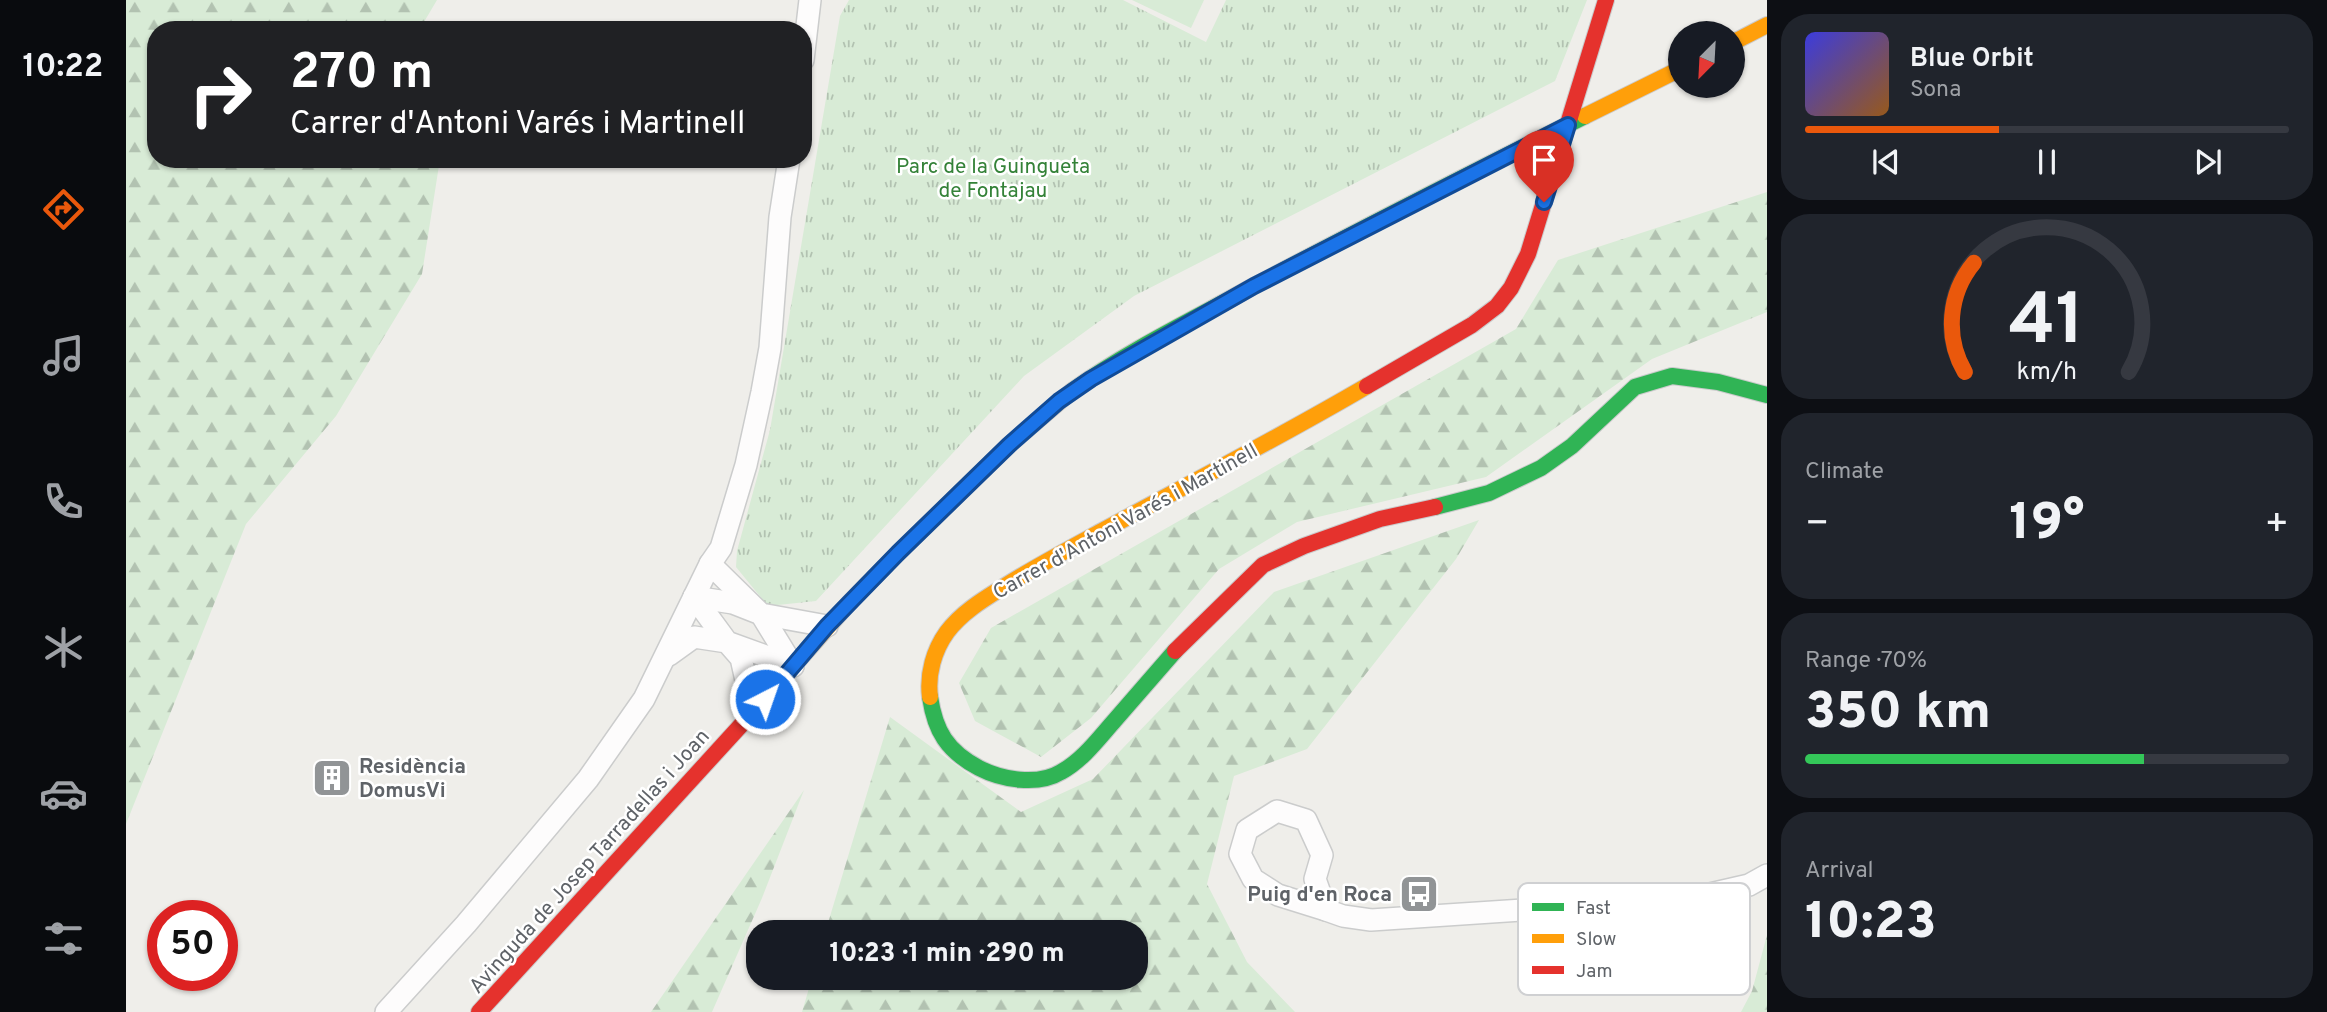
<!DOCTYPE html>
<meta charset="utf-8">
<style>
:root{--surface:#171b24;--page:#20242c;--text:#f1f3f6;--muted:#9ea1a6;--line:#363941;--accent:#ea580c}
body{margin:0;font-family:Overpass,sans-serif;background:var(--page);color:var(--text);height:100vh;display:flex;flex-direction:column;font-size:26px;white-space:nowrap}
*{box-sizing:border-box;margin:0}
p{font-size:23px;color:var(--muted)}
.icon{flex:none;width:38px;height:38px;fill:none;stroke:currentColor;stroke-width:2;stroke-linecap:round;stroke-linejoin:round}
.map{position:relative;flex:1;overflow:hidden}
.sheet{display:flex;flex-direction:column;gap:14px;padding:14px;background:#0d0f14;width:560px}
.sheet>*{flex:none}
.guide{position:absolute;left:21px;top:21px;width:665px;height:147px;border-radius:28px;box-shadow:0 2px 5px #0004;background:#202124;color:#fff;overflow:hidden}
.needle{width:46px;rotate:204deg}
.fabs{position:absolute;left:1542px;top:21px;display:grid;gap:14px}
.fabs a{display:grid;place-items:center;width:77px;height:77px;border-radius:50%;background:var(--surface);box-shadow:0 2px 5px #0004;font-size:35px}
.speed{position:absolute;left:21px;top:900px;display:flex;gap:14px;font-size:35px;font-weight:700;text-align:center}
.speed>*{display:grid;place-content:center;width:91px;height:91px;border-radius:50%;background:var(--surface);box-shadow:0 2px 5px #0004;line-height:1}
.speed .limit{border:10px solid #d22;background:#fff;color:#111}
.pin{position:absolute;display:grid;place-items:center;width:60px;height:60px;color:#fff;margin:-72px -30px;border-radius:50% 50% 50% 0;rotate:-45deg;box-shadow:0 0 7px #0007}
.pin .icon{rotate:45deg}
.me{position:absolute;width:77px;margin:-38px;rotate:41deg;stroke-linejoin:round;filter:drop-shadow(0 0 5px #0008)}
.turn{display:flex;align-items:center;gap:24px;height:147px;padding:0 28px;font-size:32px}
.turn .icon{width:91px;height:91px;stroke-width:2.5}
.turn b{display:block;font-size:49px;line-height:60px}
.big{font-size:52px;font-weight:800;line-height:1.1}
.sheet .widget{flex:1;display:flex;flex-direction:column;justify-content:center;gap:10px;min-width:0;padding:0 24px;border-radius:28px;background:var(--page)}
.sheet .dial{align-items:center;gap:0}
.dial svg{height:182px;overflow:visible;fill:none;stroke:var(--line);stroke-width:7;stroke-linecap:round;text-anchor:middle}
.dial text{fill:var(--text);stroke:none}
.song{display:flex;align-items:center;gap:21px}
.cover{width:84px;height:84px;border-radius:10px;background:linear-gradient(135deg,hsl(240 70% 55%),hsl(30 70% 35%))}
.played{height:7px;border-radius:4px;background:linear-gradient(90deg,var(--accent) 40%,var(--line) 40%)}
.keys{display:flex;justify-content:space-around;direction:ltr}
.heat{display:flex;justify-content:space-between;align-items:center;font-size:38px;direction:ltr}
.charge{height:10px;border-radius:5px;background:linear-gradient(90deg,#34c759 70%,var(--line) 0)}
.trip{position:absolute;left:620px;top:920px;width:402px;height:70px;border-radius:28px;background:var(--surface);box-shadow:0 2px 5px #0004;font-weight:800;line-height:70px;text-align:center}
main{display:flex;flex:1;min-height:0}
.menu{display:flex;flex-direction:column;width:126px;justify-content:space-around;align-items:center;background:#090b0e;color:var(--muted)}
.menu .icon{width:49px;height:49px}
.menu .active{color:var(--accent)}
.menu b{font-size:32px;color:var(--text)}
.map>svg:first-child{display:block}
</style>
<main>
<nav class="menu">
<b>10:22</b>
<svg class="icon active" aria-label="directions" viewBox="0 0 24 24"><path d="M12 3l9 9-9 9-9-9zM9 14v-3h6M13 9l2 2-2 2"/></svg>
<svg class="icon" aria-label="music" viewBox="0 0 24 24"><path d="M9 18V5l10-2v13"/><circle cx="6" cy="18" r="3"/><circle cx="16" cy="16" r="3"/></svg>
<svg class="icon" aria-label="phone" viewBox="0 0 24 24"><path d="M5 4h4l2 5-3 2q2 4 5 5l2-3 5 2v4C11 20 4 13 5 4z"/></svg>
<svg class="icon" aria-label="climate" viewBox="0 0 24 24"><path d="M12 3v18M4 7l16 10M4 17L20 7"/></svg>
<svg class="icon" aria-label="car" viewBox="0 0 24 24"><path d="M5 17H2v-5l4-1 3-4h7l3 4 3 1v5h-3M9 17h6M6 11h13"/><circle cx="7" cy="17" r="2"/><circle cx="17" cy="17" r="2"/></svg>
<svg class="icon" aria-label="filters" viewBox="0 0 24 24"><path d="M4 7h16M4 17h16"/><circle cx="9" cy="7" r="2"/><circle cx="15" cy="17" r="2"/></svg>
</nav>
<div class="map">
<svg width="1641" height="1012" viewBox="0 0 1641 1012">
<defs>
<pattern id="forest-firs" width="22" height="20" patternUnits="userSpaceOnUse" patternTransform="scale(1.75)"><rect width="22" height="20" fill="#d8ebd6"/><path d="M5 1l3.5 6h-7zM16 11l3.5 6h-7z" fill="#b2c2b1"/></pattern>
<pattern id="park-tufts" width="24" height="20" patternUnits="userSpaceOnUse" patternTransform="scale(1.75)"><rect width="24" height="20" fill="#d8ebd6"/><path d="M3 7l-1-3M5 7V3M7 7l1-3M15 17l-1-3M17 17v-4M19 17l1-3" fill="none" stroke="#b2c2b1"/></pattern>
</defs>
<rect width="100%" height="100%" fill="#efeeea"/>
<path fill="#d8ebd6" d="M1006,0H1078L1065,28Z"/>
<g fill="url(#forest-firs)">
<path d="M0,0H311L298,22L297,30H30V159H314L296,274L210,416L120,524L0,824Z"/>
<path d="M1641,192V312L1526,359L1360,477L1171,522L1093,569L965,718L915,757L849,721L833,683L865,628L1390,329L1432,260Z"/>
<path d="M1353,520L1330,559L1181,749L1108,776L1081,884L1121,962L1169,1012H676L686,978H1010V933H699L764,717L895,812L967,779L1148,592Z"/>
<path d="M678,790L636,898L586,1012H525Z"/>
<path d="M1641,935V1012H1615L1626,991Z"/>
</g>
<path fill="url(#park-tufts)" d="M723,0H997L1080,42L1100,0H1461L1429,81L1008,296L898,376L690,601L642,606L610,567L611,551L644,430L714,16Z"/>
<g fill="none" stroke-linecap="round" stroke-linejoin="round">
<g stroke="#cbcccc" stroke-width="24">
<g id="street">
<path d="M677,60L684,0"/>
<path d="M584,564L635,614L701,626"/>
<path d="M568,597L607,603L635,614L667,666"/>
<path d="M568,597L601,642L667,666"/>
<path d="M543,655L568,637L601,642L615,658L627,712"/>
<path d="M1151,811L1180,820L1196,855L1189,879L1200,910L1152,895L1127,879L1114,854L1121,830Z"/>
<path d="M1200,910L1217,916L1245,920L1562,899L1623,885L1641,875"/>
<path d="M260,1012L340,924L462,779L518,699L584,564L595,548L620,465L636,392L644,348L654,217L663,159"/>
</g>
</g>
<g stroke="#cacacb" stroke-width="18">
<g id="fast">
<path d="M946,391C1002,351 1066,320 1126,287C1236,228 1347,172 1459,116"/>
<path d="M1309,507L1363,493L1415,468L1446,446L1509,387L1546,376L1592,382L1641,395"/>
<path d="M804,697C809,731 821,751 853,768C876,780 912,786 935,772C957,760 973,738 989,720C1009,697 1029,674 1049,651"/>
</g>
</g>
<g stroke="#cacacb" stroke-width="18">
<g id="slow">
<path d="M1606,43L1641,25"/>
<path d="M1459,116L1554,69"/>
<path d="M804,697C801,674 808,650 821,632C836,612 858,599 879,586C911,566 943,549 976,531C1065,483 1154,437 1241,386"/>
<path d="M617,723L724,602L772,553L883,445L946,391"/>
</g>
</g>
<g stroke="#cacacb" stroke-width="18">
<g id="jam">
<path d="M1241,386L1346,325L1371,306L1385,288L1402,254L1480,0"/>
<path d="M1049,651L1137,565L1178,546L1254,519L1309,507"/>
<path d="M353,1012L617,723"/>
</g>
</g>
<use href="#street" stroke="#fdfcfc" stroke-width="21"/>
<use href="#fast" stroke="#30b455" stroke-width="16"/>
<use href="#slow" stroke="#ff9f0a" stroke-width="16"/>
<use href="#jam" stroke="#e5322d" stroke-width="16"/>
</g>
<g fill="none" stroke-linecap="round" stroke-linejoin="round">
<g stroke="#114b97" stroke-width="18">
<path id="route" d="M639,699L701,626L772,553L883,445L933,401L965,379L1128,286L1442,125L1418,202"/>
</g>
<use href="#route" stroke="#1a73e8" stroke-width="12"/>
</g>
<defs>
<g id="building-square" transform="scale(2.0125)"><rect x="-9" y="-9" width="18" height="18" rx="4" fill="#919496" stroke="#fff"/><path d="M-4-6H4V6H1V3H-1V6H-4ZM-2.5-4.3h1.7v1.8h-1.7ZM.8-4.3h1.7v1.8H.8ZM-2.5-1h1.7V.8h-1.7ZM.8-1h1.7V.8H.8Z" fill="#fff"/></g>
<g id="bus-square" transform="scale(2.0125)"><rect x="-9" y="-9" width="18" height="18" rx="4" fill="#919496" stroke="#fff"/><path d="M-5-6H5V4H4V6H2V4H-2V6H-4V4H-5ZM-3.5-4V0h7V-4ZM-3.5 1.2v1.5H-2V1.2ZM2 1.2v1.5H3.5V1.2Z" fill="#fff"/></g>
</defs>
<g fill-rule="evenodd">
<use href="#building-square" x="206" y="778"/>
<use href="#bus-square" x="1293" y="894"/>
</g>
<g text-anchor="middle" stroke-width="5" stroke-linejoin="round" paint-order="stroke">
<g font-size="21" fill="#348238" stroke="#fff">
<text x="867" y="173">Parc de la Guingueta<tspan x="867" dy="24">de Fontajau</tspan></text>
</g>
<g font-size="21" fill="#5f6368" stroke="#fff">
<text transform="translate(999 521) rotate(-29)" y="7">Carrer d'Antoni Varés i Martinell</text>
<text transform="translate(463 861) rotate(-48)" y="7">Avinguda de Josep Tarradellas i Joan</text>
</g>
<g font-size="21" font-weight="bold" fill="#5f6368" stroke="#fff" text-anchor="start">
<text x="233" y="773">Residència<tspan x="233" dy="24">DomusVi</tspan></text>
<text x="1266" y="901" text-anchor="end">Puig d'en Roca</text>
</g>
</g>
<rect x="1392" y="883" width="232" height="112" rx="10" fill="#fff" stroke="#cfd0d2" stroke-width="2"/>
<rect x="1406" y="903" width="32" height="8" fill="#30b455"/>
<rect x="1406" y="934" width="32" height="9" fill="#ff9f0a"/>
<rect x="1406" y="966" width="32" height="8" fill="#e5322d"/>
<g font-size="19" fill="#5f6368">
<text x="1450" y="914">Fast</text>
<text x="1450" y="945">Slow</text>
<text x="1450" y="977">Jam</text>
</g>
</svg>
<div class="fabs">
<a><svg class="needle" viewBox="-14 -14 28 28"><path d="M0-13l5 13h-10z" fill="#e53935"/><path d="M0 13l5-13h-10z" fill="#9ea1a6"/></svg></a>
</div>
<div class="speed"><div class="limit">50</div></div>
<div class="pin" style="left:1418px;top:202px;background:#d93025"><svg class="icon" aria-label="arrive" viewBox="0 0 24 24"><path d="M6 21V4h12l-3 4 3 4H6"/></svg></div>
<svg class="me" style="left:639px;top:699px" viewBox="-20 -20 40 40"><circle r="17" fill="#1a73e8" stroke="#fff" stroke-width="3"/><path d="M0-11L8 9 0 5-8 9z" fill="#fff"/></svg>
<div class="trip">10:23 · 1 min · 290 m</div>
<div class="guide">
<div class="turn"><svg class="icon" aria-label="right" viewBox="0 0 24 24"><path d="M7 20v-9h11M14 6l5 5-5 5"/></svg><div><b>270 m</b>Carrer d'Antoni Varés i Martinell</div></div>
</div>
</div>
<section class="sheet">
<div class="widget">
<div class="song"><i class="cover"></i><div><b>Blue Orbit</b><p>Sona</p></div></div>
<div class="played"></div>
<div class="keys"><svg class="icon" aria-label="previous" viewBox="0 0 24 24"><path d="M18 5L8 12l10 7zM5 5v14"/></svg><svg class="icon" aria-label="pause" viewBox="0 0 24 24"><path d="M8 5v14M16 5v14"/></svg><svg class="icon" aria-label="next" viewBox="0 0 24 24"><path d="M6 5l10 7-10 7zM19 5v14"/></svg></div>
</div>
<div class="widget dial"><svg viewBox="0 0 100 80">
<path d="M14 69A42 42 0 1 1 86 69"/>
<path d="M14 69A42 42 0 0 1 18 21" stroke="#ea580c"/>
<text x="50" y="56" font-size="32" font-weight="700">41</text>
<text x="50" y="72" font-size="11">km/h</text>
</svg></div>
<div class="widget"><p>Climate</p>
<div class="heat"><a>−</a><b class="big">19°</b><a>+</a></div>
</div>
<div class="widget"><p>Range · 70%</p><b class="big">350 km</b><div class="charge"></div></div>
<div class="widget"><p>Arrival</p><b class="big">10:23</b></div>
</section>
</main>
